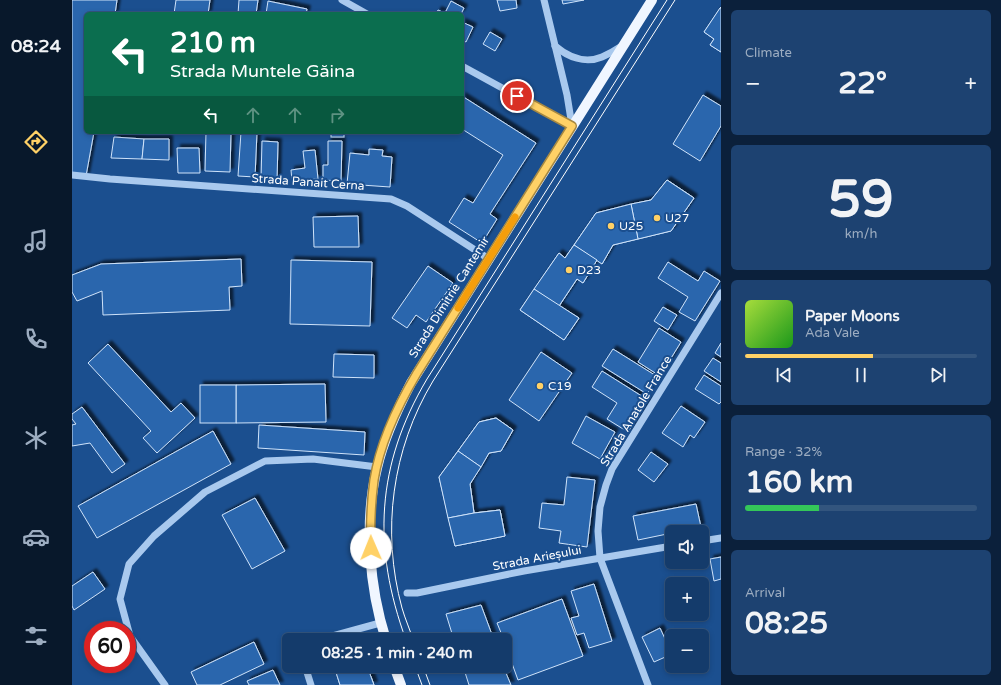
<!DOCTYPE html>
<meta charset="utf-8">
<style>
:root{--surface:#143b6b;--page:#1d4271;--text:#f1f3f6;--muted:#9dadc1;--line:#33557e;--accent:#ffd166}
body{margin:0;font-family:"Varela Round",sans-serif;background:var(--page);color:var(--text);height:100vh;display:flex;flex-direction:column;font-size:15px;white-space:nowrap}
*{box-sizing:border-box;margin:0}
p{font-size:13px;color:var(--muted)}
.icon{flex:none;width:22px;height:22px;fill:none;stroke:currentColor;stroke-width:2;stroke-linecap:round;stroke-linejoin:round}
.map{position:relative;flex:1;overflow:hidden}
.sheet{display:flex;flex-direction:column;gap:10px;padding:10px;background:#0b203b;width:280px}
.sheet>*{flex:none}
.top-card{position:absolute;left:12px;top:12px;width:380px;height:122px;border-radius:6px;box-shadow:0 2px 6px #0003,0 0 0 1px var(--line);background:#0b6e4f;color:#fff;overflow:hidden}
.fabs{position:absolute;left:593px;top:525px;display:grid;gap:8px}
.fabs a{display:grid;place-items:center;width:44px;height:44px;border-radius:6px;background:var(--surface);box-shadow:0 2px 6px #0003,0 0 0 1px var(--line);font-size:20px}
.speed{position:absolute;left:12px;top:621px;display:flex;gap:8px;font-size:20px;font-weight:700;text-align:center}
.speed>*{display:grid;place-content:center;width:52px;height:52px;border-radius:50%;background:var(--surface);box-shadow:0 2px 6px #0003,0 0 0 1px var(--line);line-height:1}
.speed .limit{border:6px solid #d22;background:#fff;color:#111}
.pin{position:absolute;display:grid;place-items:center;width:34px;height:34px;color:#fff;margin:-17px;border:2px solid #fff;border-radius:50%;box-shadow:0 1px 4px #0007}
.me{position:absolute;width:44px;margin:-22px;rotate:359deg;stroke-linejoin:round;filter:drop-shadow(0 0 3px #0008)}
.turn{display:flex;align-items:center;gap:14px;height:84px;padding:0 20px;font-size:18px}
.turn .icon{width:52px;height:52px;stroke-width:2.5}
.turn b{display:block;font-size:28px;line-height:34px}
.lanes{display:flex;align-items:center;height:38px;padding:0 20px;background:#0003;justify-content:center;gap:20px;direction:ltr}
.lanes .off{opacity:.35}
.big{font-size:30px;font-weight:700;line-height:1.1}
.sheet .card{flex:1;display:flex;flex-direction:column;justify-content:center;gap:6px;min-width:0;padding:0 14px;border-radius:6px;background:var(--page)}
.sheet .dial{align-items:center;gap:0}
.dial b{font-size:52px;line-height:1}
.song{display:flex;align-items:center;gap:12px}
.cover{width:48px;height:48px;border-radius:6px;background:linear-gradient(135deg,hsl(80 70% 55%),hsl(120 70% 35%))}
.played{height:4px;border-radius:2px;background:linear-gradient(90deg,var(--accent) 55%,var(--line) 55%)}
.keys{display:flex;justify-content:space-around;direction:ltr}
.heat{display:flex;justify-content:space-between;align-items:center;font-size:22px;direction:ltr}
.charge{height:6px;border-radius:3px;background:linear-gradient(90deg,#34c759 32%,var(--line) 0)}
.trip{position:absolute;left:210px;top:633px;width:230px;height:40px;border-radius:6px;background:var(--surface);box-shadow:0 2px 6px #0003,0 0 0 1px var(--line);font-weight:700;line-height:40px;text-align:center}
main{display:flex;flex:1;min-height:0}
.menu{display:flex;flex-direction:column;width:72px;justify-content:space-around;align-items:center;background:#08182b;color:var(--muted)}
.menu .icon{width:28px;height:28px}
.menu .active{color:var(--accent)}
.menu b{font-size:18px;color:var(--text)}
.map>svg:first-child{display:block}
</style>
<main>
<nav class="menu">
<b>08:24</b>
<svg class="icon active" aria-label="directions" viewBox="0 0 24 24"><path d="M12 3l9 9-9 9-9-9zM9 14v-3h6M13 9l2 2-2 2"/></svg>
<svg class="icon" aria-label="music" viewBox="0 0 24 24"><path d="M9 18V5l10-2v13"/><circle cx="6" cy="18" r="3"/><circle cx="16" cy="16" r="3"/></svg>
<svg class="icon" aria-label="phone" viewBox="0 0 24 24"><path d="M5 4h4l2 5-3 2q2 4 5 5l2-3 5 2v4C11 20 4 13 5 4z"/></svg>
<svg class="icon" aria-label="climate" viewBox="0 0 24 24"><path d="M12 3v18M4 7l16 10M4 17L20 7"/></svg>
<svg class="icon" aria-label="car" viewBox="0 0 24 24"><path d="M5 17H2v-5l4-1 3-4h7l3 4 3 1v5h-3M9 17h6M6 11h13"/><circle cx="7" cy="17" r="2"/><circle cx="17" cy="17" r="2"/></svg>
<svg class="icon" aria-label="filters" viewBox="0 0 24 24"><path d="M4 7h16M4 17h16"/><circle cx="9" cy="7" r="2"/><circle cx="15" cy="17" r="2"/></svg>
</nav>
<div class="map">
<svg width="649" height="685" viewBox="0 0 649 685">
<defs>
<filter id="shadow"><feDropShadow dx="3.5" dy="-3.5" stdDeviation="1" flood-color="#0009"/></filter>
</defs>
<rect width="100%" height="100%" fill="#1b4f8f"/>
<g fill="#2a66ad" stroke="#cfe3fa" filter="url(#shadow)">
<path d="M0,0H45L43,14H14V132H22L14,176L0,173Z"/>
<path d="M104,0H138L136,14H102Z"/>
<path d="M167,0H186L184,14H166Z"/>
<path d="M425,0H444L445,8L428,11Z"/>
<path d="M490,0H512L491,4Z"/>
<path d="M196,1L235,9L234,14H194Z"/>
<path d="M379,1L392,8L389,14H364L366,10L373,13Z"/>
<path d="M649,7V52L638,45L642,39L632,32Z"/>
<path d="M648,8H649V52L638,45L642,39L632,32Z"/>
<path d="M390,22L401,27L394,42L390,40Z"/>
<path d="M418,32L430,39L423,51L411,44Z"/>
<path d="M631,95L649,106V126L628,161L601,144Z"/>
<path d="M390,96L464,143L418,214L425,219L410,243L377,222L392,198L401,203L431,155L390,129Z"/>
<path d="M134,132H159L158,172L133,171Z"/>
<path d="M169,132H185L183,177L166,176Z"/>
<rect x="259" y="132" width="13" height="5"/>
<path d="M42,137L72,139L70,159L39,158Z"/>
<path d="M72,139H97V160L70,159Z"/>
<path d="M190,141L206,142L205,180L189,179Z"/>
<path d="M256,141H270L269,181L251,180V165H256Z"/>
<path d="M105,148H127L128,173H106Z"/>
<path d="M297,149L311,150L310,156L320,157L318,187L275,184L278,153L297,155Z"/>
<path d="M243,150L246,179L220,181L219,170L233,168L231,151Z"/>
<path d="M595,180L622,198L599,231L541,245L530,264L525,260L511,283L505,279L487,306L507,318L492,340L448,310L487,253L493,258L524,213L579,200Z"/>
<path d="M595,180L622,198L599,231L566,239L559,204L579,200Z"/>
<path d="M559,204L566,239L541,245L530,264L502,245L524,213Z"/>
<path d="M286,216L287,247H242L241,217Z"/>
<path d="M502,245L525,260L511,283L505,279L487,306L462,289L487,253L493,258Z"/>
<path d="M169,259L170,286L157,287L158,310L31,315L30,291L5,301L0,292V275L29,264Z"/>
<path d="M219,260L300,262L298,326L218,324Z"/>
<path d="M596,262L626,281L632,271L648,281L623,321L607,312L616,297L586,278Z"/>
<path d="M356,266L381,283L354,322L344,315L335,328L320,318Z"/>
<path d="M462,289L507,318L492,340L448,310Z"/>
<path d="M591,307L605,315L596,330L582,321Z"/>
<path d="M587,328L609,342L588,376L566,362Z"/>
<path d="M649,343V357L643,353Z"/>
<path d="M36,344L99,412L109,403L123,418L85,453L71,438L79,431L16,363Z"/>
<path d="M541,349L586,377L575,394L530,366Z"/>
<path d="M469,352L500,373L467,421L437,400Z"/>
<path d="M262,354L302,355V378L261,377Z"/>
<path d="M641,358L649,363V382L632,371Z"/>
<path d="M530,371L576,400L556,432L535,419L545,403L520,387Z"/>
<path d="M632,375L649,386V402L647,404L623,389Z"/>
<path d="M253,384L254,422L164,423V385Z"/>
<rect x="128" y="385" width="36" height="38"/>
<path d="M609,406L633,422L622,438L618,435L611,447L590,433Z"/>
<path d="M10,407L53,464L40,473L18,443L0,446V425L4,424L0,419V414Z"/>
<path d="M514,416L543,432L528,459L500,443Z"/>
<path d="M424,418L441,430L429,451L417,453L398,484L402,513L428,510L433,536L383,546L367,477L407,422Z"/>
<path d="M424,418L441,430L429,451L417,453L409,467L386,451L407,422Z"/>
<path d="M187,425L293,432L292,455L186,448Z"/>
<path d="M141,431L159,464L25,538L6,506Z"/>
<path d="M386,451L409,467L398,484L402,513L376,518L367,477Z"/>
<path d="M579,452L596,464L582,482L566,470Z"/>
<path d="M495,477L523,480L515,547L487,543L489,531L467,528L470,503L492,505Z"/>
<path d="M183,498L213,551L180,569L150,515Z"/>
<path d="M624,504L629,527L566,540L561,516Z"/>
<path d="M428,510L433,536L383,546L376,518L402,513Z"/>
<path d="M649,557V579L642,581L638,559Z"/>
<path d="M21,572L33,589L2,610L0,606V586Z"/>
<path d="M522,584L540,641L517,648L512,633L505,635L499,618L507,616L499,591Z"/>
<path d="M490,599L511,656L446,680L433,644V640H432L425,623Z"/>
<path d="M409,605L422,640H382L374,614Z"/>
<path d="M588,628L600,654L582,662L570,637Z"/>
<path d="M182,642L192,664L148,685H125L119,672Z"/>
<path d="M262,666H295L302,685H268Z"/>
<path d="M262,666H295L302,685H268Z"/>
<path d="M391,666H431L439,685H397Z"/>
<path d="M201,670L208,685H177L175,681Z"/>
</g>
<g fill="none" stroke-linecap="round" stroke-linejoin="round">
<g stroke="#a9c9ee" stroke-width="7">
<path d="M270,0L295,14"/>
<path d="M472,0L495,95L500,126"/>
<path d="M483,46C496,57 513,64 530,57C537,54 544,50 550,46"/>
<path d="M390,66L500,126"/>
<path d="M0,175L38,179L319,199L335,206L417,259"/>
<path d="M630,541L649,538"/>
<path d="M335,593H345L452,571L600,546"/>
<path d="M246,640L308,623"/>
<path d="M233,666L239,685"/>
<path d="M93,685L58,636L48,599L57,564L82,536L133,492L193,461L241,459L305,467"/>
<path d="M576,685L528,558L526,531L528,507L534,485L540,469L649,293"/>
</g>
<g stroke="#f0f6ff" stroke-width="10">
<path d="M314,640C297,587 292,522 305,468C312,438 325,410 339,383L580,0"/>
<path d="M322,666L329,685"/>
</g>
<g stroke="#fff" stroke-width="1">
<path d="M334,640C300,547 304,465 355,379L595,0"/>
<path d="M341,640C338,629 333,619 330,608C309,531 320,449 361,381L603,0"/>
<path d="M343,666L350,685"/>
<path d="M351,666L358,685"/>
</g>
</g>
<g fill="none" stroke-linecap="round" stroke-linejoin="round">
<g stroke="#a68842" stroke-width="10">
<path id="route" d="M299,548C298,525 299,503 302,480C308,443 326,405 345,373L500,126L445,96"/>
</g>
<use href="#route" stroke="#ffd166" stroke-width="7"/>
<path stroke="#f59e0b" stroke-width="7" d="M386,308L443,217"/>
</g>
<g fill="#ffd166" stroke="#1b4f8f" stroke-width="1.5">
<circle cx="585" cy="218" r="4"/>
<circle cx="539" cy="226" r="4"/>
<circle cx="497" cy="270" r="4"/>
<circle cx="468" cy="386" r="4"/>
</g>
<g text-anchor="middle" stroke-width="4" stroke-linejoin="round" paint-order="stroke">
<g font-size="12" fill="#fff" stroke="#1b4f8f">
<text transform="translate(236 182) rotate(4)" y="4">Strada Panait Cerna</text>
<text transform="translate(377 297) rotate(-58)" y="4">Strada Dimitrie Cantemir</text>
<text transform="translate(564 411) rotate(-59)" y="4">Strada Anatole France</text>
<text transform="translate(465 558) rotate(-11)" y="4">Strada Arieșului</text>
</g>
<g font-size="12" fill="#fff" stroke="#1b4f8f" text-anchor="start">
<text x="593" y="222">U27</text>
<text x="547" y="230">U25</text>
<text x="505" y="274">D23</text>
<text x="476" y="390">C19</text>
</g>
</g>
</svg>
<div class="fabs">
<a><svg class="icon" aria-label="sound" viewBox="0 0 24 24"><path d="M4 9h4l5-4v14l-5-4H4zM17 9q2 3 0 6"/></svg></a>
<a>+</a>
<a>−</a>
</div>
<div class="speed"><div class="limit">60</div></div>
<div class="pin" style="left:445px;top:96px;background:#d93025"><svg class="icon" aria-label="arrive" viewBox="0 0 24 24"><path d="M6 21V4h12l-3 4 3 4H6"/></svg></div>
<svg class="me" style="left:299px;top:548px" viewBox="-20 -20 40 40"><circle r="19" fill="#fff"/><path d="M0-13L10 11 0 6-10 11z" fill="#ffd166"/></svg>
<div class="trip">08:25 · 1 min · 240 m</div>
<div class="top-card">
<div class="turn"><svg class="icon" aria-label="left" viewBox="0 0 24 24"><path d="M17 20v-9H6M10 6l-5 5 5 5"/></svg><div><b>210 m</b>Strada Muntele Găina</div></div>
<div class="lanes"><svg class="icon" aria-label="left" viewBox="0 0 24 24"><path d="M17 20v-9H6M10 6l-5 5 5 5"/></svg><svg class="icon off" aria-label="ahead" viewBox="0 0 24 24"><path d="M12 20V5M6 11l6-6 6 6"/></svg><svg class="icon off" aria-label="ahead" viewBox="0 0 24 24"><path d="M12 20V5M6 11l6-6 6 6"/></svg><svg class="icon off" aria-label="right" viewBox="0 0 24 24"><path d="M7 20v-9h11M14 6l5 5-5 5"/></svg></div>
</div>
</div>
<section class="sheet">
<div class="card"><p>Climate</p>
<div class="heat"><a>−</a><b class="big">22°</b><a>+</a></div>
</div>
<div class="card dial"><b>59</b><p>km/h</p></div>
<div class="card">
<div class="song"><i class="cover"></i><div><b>Paper Moons</b><p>Ada Vale</p></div></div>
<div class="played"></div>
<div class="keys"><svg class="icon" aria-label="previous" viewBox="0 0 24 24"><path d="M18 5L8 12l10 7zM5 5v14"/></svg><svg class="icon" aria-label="pause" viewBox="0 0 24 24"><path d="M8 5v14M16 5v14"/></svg><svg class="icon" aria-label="next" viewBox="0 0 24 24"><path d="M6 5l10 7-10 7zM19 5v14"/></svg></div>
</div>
<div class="card"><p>Range · 32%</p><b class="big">160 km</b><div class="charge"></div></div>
<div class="card"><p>Arrival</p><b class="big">08:25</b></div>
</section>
</main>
